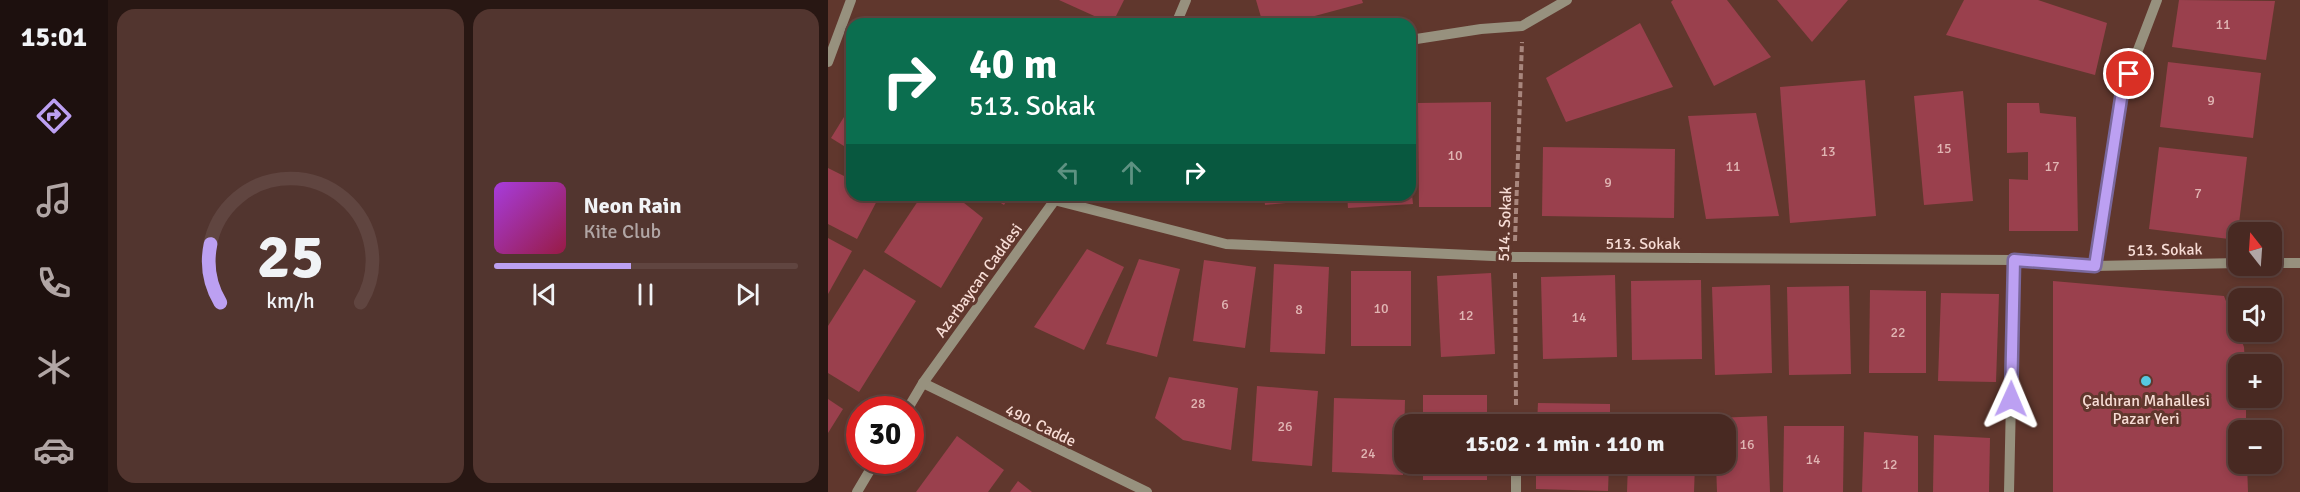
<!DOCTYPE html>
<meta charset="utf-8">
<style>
:root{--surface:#482922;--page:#52352f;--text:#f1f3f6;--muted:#b1a6a5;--line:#604540;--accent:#bca0f2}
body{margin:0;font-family:Signika,sans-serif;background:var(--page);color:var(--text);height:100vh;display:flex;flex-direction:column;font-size:22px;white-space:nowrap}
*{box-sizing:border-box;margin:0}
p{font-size:20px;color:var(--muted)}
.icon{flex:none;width:33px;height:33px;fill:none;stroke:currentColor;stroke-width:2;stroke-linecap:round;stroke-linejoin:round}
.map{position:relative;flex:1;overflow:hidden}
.drawer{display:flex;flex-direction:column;gap:9px;padding:9px;background:#281713;width:720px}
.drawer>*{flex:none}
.hud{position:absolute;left:18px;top:18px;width:570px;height:183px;border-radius:18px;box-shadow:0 3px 9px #0003,0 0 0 2px var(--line);background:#0b6e4f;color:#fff;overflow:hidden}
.needle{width:39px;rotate:343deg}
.tools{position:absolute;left:1400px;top:222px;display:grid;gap:12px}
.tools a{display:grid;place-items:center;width:54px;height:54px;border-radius:12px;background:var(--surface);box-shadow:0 3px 9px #0003,0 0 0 2px var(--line);font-size:30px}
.speed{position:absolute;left:18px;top:396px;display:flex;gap:12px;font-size:30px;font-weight:700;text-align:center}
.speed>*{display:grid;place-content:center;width:78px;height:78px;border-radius:50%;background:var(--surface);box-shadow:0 3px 9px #0003,0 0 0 2px var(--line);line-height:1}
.speed .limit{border:9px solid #d22;background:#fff;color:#111}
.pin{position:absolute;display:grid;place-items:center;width:51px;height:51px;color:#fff;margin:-26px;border:3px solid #fff;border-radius:50%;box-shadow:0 2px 6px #0007}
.me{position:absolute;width:66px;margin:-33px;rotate:1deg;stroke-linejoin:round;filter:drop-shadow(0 0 4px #0008)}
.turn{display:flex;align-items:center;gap:21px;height:126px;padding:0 24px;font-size:27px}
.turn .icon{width:78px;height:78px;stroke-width:2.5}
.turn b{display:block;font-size:42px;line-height:51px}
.lanes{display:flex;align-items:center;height:57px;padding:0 24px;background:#0003;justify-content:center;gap:30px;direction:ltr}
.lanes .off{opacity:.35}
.drawer .widget{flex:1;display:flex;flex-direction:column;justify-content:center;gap:9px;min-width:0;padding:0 21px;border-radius:18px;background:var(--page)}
.drawer .dial{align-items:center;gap:0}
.dial svg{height:156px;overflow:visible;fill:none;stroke:var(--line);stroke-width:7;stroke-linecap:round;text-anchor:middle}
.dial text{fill:var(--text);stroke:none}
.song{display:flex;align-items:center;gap:18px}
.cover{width:72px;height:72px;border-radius:9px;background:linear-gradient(135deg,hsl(280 70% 55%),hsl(340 70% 35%))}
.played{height:6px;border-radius:3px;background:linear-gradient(90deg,var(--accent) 45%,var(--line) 45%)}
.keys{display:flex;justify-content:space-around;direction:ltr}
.drawer .tiles{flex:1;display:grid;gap:9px;grid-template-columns:repeat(2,1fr)}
.trip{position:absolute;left:566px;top:414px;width:342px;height:60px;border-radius:18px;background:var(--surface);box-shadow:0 3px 9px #0003,0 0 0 2px var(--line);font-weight:700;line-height:60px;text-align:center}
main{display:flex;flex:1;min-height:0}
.menu{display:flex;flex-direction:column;width:108px;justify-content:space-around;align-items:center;background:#1d100e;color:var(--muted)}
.menu .icon{width:42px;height:42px}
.menu .active{color:var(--accent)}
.menu b{font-size:27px;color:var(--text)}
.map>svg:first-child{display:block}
</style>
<main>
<nav class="menu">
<b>15:01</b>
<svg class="icon active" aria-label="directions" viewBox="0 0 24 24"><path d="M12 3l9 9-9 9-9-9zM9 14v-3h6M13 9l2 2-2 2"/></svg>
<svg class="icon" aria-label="music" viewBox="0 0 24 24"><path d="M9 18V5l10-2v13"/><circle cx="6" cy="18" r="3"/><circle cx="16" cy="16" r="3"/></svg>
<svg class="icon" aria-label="phone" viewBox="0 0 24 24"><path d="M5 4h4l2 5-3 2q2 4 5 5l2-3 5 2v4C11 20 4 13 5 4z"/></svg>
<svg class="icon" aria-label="climate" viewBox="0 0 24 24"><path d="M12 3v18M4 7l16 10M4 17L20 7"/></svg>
<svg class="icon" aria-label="car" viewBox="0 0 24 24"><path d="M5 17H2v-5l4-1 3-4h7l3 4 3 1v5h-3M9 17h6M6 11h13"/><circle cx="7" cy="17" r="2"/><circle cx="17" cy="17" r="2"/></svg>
</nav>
<section class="drawer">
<div class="tiles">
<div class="widget dial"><svg viewBox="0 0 100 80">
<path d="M14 69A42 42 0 1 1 86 69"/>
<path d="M14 69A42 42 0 0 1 9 39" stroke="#bca0f2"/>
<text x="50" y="56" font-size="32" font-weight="700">25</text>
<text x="50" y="72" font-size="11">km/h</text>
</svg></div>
<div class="widget">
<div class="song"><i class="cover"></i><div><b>Neon Rain</b><p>Kite Club</p></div></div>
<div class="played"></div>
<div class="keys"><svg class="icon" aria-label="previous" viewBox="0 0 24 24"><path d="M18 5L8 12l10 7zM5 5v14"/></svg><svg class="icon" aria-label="pause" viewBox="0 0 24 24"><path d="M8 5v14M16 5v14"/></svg><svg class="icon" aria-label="next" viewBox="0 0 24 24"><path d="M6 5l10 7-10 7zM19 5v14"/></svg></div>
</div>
</div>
</section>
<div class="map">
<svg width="1472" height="492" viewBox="0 0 1472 492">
<rect width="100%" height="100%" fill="#60372d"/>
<g fill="#9a404d">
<path d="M231,0H296L284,24Z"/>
<path d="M428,0H534L535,3L457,24H435Z"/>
<path d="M845,0H899L943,57L886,86L843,2Z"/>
<path d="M949,0H1020L984,42Z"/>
<path d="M1136,0H1210L1279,23L1267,75L1118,35Z"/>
<path d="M1351,0L1447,1L1438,60L1344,47Z"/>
<path d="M812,23L845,87L738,122L718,78Z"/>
<path d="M1340,62L1433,73L1425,138L1332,127Z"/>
<path d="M1037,80L1048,216L962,223L952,87Z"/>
<path d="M1135,91L1145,201L1096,205L1086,96Z"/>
<path d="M663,102V207H591L590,103Z"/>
<path d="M1179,103H1211L1212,113L1248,117L1250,231H1181V179L1200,180V152L1179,153Z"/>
<path d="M24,104V151L3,138Z"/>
<path d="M928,113L951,216L878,219L860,116Z"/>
<path d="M715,147L847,149L846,218L714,216Z"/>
<path d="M1331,147L1419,157L1409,240L1321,229Z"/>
<path d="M0,168L24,180V195H52L29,239L0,224Z"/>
<path d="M94,195H126L155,218L113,288L56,252Z"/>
<path d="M160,195H182L176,205Z"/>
<path d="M319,195H411V203L319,200Z"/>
<path d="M436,195H499L500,199L437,205Z"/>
<path d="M519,195H584L585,204L520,208Z"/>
<path d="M0,238L24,251L0,294Z"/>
<path d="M259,249L296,267L256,350L206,327Z"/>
<path d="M311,259L352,269L329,357L278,344Z"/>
<path d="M376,260L428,267L417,348L365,341Z"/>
<path d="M446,264L501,267L497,354L442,352Z"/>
<path d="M36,269L88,301L31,392L0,373V326Z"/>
<rect x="523" y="271" width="60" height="75"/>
<path d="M663,273L667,354L613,357L609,276Z"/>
<path d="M787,275L789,357L715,359L713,277Z"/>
<path d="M873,280L874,359L804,360L803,281Z"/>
<path d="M1225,281L1396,296L1416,347L1417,364H1410V398H1418V430H1410V464H1419L1420,492H1225Z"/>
<path d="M942,285L944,373L887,375L884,287Z"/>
<path d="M1021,286L1023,374L961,375L959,287Z"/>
<path d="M1042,290L1098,291V373H1041Z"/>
<path d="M1113,293L1171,294L1168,382L1110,381Z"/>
<path d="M341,377L410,388L403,450L355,440L327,418Z"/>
<path d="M429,386L490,391L484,466L424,461Z"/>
<rect x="595" y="395" width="64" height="29"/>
<path d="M506,398L577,400L575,475L504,472Z"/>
<path d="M0,399L15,409L0,433Z"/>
<path d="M710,403L782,404V424H709Z"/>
<path d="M801,415L869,417L868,424H801Z"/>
<path d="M939,416L942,492H889L888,464H897V424H886V418Z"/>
<path d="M956,426H1016L1015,492H955Z"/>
<path d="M1036,432L1090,436V492H1034Z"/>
<path d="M1106,435L1162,438L1161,492H1105Z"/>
<path d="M129,436L176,470L160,492H88Z"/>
<rect x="595" y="464" width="64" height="16"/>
<path d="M708,464H781L780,491L708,489Z"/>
<path d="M800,464H867L866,492H799Z"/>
<path d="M190,481L204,492H182Z"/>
</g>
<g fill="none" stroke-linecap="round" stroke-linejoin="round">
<g stroke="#a8867d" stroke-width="4" stroke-dasharray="6 3" stroke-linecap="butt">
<path d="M687,241L694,42"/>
<path d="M687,273L688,406"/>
</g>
<g stroke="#97917e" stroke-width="10">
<path d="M348,24L358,0"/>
<path d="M582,40L653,29L694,26L739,0"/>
<path d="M0,62L23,0"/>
<path d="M226,200L398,244L687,257L1186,260L1267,266L1410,263"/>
<path d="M1443,263H1472"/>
<path d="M1267,266L1294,92L1329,0"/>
<path d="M95,383L319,492"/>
<path d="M79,410L95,383L229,197"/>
<path d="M688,422V424"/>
<path d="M688,464V492"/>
<path d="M29,492L48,460"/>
<path d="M1181,492L1186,260"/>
</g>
</g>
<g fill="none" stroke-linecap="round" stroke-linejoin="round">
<g stroke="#7a689d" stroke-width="15">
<path id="route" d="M1183,399L1186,260L1267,266L1294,92L1301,74"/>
</g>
<use href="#route" stroke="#bca0f2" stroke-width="10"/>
</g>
<circle fill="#56c9e1" stroke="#60372d" stroke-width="2" cx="1318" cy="381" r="6"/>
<g text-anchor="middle" stroke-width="6" stroke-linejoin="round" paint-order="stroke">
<g font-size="14" fill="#e0b5b3">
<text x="1395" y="29">11</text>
<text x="1383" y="105">9</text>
<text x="1116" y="153">15</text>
<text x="1000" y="156">13</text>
<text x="627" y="160">10</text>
<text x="905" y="171">11</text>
<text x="1224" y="171">17</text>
<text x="780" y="187">9</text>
<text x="1370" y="198">7</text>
<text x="397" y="309">6</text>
<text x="553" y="313">10</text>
<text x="471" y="314">8</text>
<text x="638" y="320">12</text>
<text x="751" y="322">14</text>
<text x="1070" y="337">22</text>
<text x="370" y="408">28</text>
<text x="457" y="431">26</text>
<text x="919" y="449">16</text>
<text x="540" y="458">24</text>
<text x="985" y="464">14</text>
<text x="1062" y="469">12</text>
</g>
<g font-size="16" fill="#f7dcd5" stroke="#60372d">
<text transform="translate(676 224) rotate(-88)" y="6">514. Sokak</text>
<text x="815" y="249">513. Sokak</text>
<text transform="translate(1337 249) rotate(-1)" y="6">513. Sokak</text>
<text transform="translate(150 280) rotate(-54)" y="6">Azerbaycan Caddesi</text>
<text transform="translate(213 425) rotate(26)" y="6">490. Cadde</text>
</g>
<g font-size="16" fill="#f7dcd5" stroke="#60372d">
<text x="1318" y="406">Çaldıran Mahallesi<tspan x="1318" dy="18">Pazar Yeri</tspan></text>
</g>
</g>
</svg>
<div class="tools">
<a><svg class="needle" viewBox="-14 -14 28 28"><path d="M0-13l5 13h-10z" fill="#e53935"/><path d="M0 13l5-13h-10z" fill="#b1a6a5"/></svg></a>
<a><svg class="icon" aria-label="sound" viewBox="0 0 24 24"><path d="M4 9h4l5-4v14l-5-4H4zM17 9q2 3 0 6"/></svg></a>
<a>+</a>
<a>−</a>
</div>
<div class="speed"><div class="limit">30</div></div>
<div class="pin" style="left:1301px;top:74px;background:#d93025"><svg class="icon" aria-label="arrive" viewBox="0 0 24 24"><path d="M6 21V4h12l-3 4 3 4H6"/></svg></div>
<svg class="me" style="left:1183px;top:399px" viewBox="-20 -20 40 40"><path d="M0-17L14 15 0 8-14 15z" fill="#bca0f2" stroke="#fff" stroke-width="4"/></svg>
<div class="trip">15:02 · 1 min · 110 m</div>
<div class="hud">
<div class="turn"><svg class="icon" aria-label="right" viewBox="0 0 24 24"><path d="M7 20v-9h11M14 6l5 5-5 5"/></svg><div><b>40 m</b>513. Sokak</div></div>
<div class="lanes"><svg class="icon off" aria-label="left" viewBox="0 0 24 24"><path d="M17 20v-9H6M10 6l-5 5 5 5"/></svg><svg class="icon off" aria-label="ahead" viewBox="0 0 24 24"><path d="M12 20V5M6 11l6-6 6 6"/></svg><svg class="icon" aria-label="right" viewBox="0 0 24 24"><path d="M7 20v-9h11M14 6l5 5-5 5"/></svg></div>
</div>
</div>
</main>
